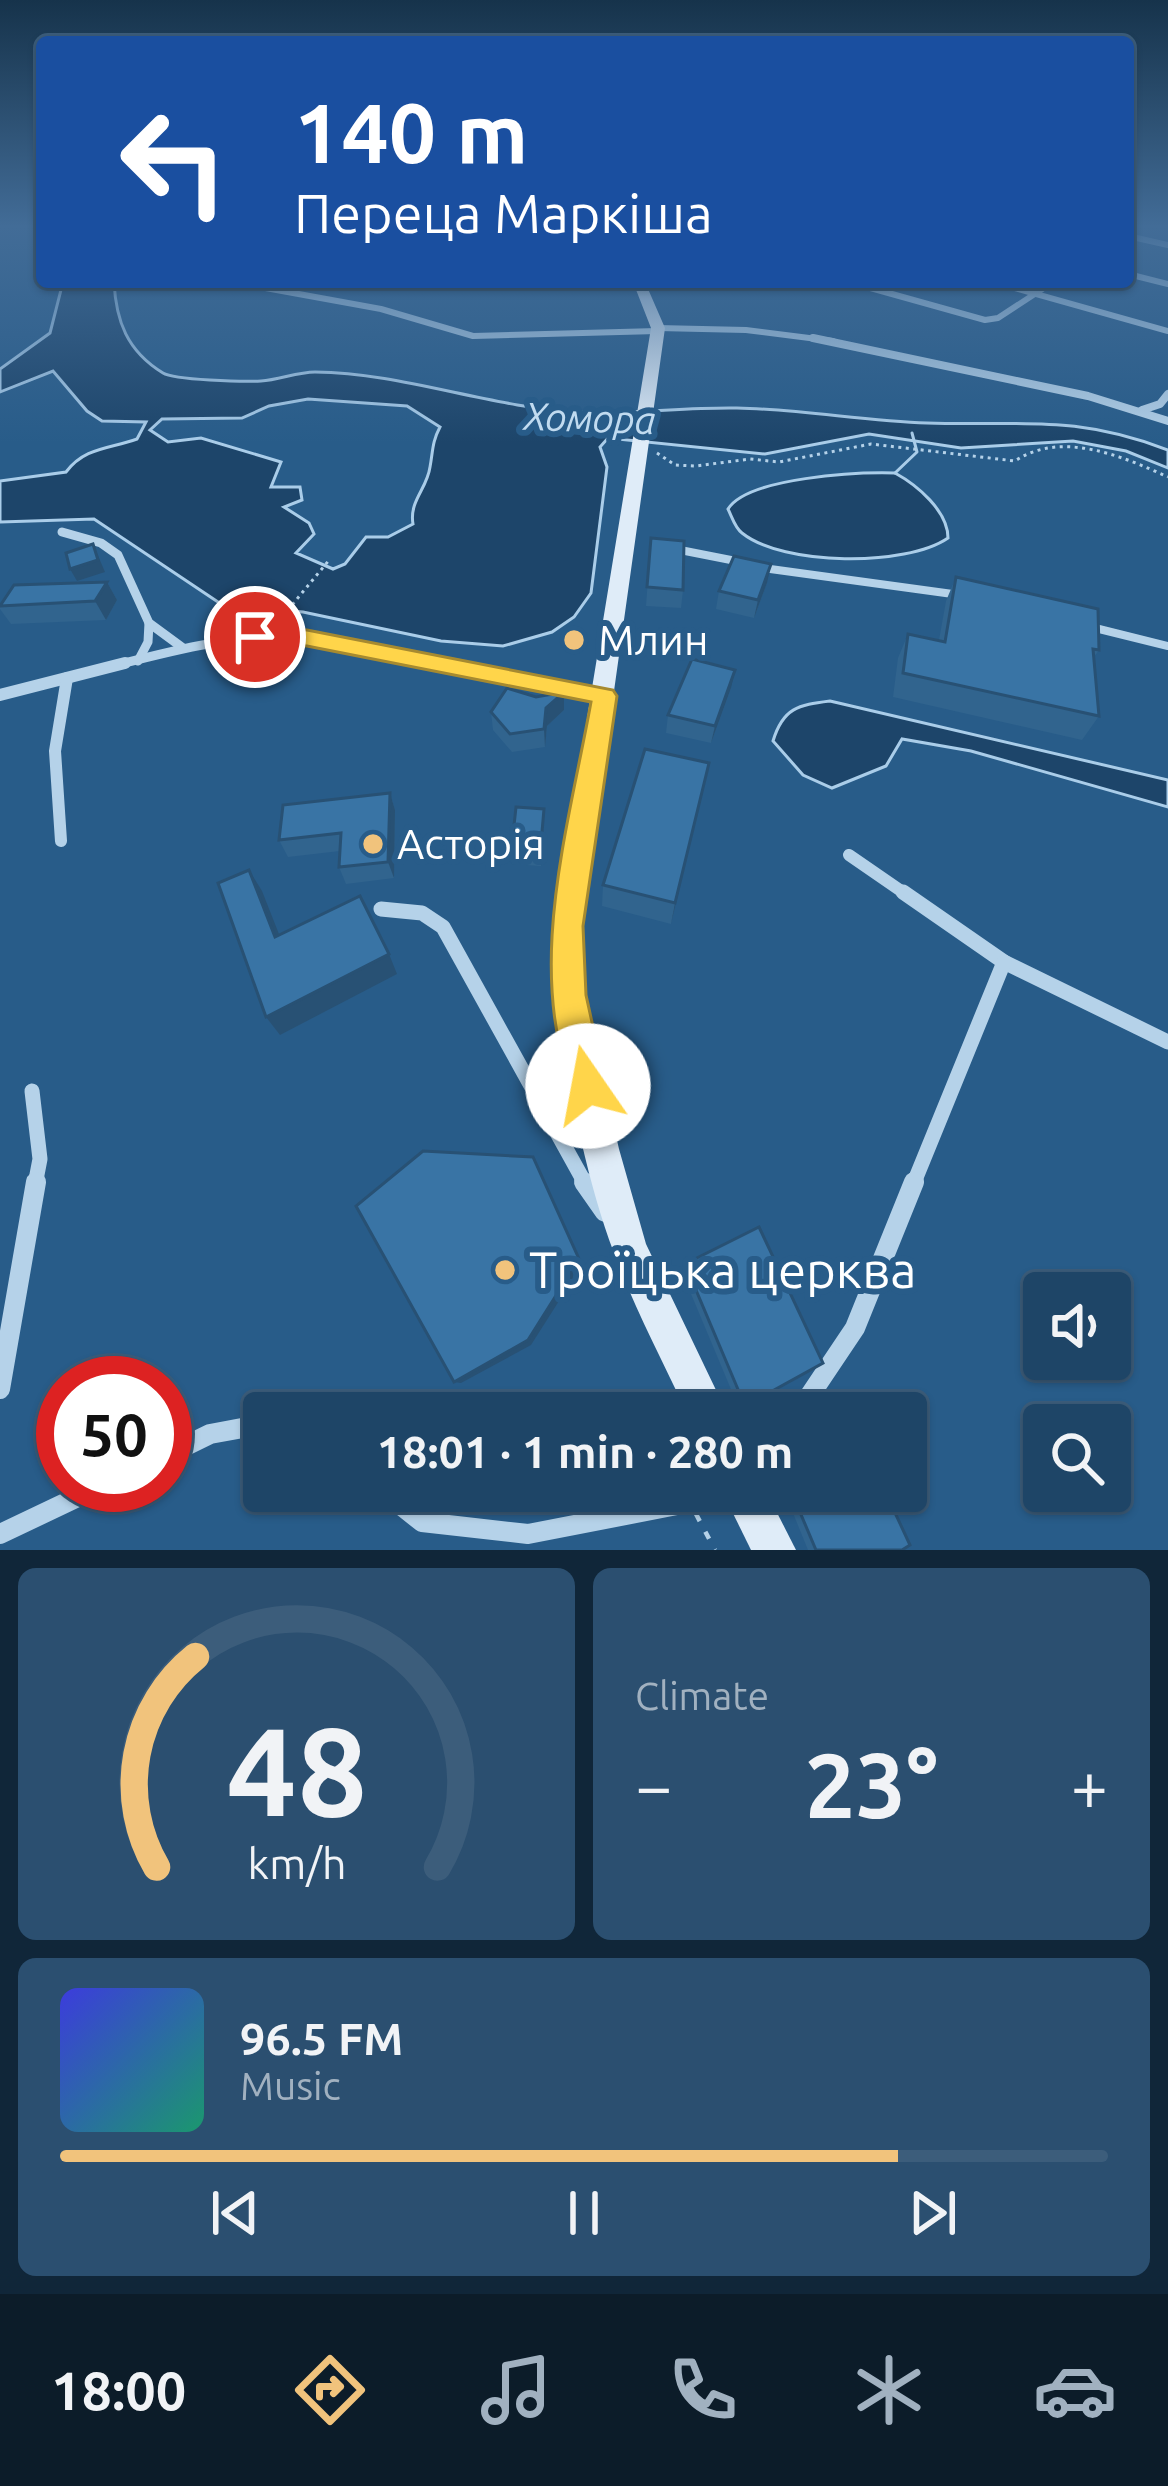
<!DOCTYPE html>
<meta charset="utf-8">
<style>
:root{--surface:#1e4567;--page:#2b4f70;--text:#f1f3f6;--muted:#a1b1c0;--line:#3c5d7b;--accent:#f1c37c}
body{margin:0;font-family:Ubuntu,sans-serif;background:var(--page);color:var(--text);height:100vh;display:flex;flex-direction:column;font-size:45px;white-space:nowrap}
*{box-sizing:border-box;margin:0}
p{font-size:39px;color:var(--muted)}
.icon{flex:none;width:66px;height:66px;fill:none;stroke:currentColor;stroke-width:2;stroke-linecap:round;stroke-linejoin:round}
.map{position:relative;height:1550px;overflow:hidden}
.side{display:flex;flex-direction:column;gap:18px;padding:18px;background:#102639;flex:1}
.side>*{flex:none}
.top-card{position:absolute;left:36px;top:36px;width:1098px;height:252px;border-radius:12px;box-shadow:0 3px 9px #0004,0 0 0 3px var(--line);background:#1a4fa0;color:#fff;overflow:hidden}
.buttons{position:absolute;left:1023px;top:1272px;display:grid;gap:24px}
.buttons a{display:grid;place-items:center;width:108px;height:108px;border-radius:12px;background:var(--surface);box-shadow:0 3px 9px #0004,0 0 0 3px var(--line);font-size:60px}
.speed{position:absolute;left:36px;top:1356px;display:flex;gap:24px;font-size:60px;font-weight:700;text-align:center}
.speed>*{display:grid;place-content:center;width:156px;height:156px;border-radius:50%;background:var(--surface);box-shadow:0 3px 9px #0004,0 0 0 3px var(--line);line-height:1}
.speed .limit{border:18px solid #d22;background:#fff;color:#111}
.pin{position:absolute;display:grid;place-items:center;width:102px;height:102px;color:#fff;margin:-51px;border:6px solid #fff;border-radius:50%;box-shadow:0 3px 12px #0007}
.me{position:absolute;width:132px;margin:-66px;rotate:348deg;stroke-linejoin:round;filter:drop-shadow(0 0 9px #0008)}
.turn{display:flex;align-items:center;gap:42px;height:252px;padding:0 60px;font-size:54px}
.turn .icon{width:156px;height:156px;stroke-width:2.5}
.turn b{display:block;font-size:84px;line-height:102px}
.big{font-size:90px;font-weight:700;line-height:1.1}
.side .widget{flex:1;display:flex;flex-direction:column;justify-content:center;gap:18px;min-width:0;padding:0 42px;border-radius:18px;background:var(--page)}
.side .dial{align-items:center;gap:0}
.dial svg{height:312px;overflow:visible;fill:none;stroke:var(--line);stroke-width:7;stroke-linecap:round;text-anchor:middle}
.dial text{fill:var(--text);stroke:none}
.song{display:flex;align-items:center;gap:36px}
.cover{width:144px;height:144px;border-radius:18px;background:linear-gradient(135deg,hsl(240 70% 55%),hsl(160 70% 35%))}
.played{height:12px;border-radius:6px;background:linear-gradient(90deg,var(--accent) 80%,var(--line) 80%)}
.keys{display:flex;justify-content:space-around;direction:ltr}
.heat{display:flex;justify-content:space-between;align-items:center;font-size:66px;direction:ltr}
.side .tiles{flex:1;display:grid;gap:18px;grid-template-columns:1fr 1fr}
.widget:last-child{grid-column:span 2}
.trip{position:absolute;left:243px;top:1392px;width:684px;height:120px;border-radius:12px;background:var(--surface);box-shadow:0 3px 9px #0004,0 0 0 3px var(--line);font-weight:700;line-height:120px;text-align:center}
.dock{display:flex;height:192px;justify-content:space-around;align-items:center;background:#0c1c29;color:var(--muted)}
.dock .icon{width:84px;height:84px}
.dock .on{color:var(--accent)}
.dock b{font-size:54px;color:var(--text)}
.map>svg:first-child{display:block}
</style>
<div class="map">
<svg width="1168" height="1550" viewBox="0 0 1168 1550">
<rect width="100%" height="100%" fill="#285c89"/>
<g fill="#1d456a" stroke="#aacde9" stroke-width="3" fill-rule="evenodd">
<path d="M63,282H114C116,321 127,351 163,373C174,380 244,382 261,381C279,380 297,372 315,372C406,373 492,409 583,412C634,414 686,407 737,408C801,409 864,421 927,423C1022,426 1074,414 1168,450V468L1126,451L1073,441L961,448L869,434L765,454L608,438L600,447L607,467L591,593L574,617L552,632L503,646L441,641L303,612L224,606L94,519L0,522V481L66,472C85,447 109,449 137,439L146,422L102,421L87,411L53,371L0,392V369L50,333ZM308,399L407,406L440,427C432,442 433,451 430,467C427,489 409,501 413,524L388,537H366L345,564L333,569L296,553L314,534L309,523L284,507L302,500L300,487H271L281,462L201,438L168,442L150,430L162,419L242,418L269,406Z"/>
<path d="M895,473C917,485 948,511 948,538C906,567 783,566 742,533C735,528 732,517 728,509C748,477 859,472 895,473Z"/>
<path d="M830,701L1168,780V807L971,751L902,739L886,766L832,788L803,775L773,741C783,708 798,705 830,701Z"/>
</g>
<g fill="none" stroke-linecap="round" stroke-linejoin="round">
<path stroke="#aacde9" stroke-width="3" d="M895,473L917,452L912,433"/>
<g stroke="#b5d2e9" stroke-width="3" stroke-dasharray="3 4.5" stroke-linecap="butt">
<path d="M657,453L675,465L696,466L750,459L779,462L871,444L1015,461C1061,430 1122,456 1168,477"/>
<path d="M278,622L330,559"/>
</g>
<path stroke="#b5d2e9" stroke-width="4.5" stroke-dasharray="8 12" stroke-linecap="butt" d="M696,1514L715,1550"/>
<g stroke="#b5d2e9" stroke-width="8">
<path d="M675,549L741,562"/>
<path d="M763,568L960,595"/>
<path d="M1087,626L1168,646"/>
</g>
<g stroke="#b5d2e9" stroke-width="6">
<path d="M1128,236L1168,245"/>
<path d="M1128,274L1168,284"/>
<path d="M233,282L381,309L473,336L657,331"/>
<path d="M849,282L985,320L998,318L1053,282"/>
<path d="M993,282L1168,331"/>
<path d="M658,328L746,330L833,341"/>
</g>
<g stroke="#b5d2e9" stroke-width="8">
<path d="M813,338L1088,396L1168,421"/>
<path d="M1142,410L1160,404L1168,394"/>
</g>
<g stroke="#b5d2e9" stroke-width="9">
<path d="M62,532L101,543L118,555L149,623L183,648"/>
<path d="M138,661L148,642L149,623"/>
<path d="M113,666C175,650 239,633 304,638C353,642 402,657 450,666"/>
</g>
<g stroke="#b5d2e9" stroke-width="12">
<path d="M435,663L603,696"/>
<path d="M0,695L125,663"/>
<path d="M61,841L55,751L67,678"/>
<path d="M849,855L907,895"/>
</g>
<g stroke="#b5d2e9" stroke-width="15">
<path d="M903,892L1004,962L1168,1042"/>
<path d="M381,909L422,913L443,927L586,1185"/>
<path d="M32,1091L40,1159L35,1185"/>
<path d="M913,1185L1004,962"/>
</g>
<g stroke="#b5d2e9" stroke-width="20">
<path d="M584,1182L605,1212"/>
<path d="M0,1389L36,1182"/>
<path d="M798,1413L855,1328L914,1182"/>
<path d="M165,1456L210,1434L264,1424"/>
<path d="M383,1491L422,1522L528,1534L677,1505L696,1491"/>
<path d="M0,1534L103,1485"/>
</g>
<g fill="#dfecf8" fill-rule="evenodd">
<path d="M633,282H645L665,328L581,926L584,995L619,1149L646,1244L727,1413H687C662,1360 634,1307 614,1253C579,1160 555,1024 553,926L651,328Z"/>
<path d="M722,1491H766L796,1550H751Z"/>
</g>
</g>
<g fill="#31648e">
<path d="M651,538L683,590L681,608L646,606Z"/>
<path d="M956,577L1099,650L1094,657L1099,716L1082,740L893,697L898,658L908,634L939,640L946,601Z"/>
<path d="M107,582L117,600L106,620L11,624L0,609V604Z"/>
<path d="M767,583L754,618L716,609L719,591Z"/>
<path d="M731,688L711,743L666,733L668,715Z"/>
<path d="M564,710L547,726L545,747L512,752L493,730L491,712Z"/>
<path d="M704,786L671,924L602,906L603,885Z"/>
<path d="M390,793L395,810L394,878L346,884L339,867L340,851L288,857L279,840Z"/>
<path d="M544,809L541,866L512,864L511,853Z"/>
<path d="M685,1264L745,1406H738L681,1270Z"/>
<path d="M784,1491H901L890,1502L902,1550H808Z"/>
</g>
<g fill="#285174">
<path d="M93,544L105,572L77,581L70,569Z"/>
<path d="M771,564L767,583L754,618L758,600Z"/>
<path d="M107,582L117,600L106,620L95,601Z"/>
<path d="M735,670L731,688L711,743L715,726Z"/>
<path d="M564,692V710L547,726L545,747L544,729L546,708Z"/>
<path d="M709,763L704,786L671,924L675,903Z"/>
<path d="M390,793L395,810L394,878L388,862Z"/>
<path d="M249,870L262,891L288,957L275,937Z"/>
<path d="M389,954L397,974L280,1035L266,1017Z"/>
<path d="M579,1259L580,1268L531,1345L461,1383L454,1382Z"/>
</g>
<g fill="#3974a5" stroke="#285174" stroke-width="3">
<path d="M651,538L684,541L683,590L647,587Z"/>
<path d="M93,544L98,560L70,569L66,553Z"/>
<path d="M734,556L771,564L758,600L719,591Z"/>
<path d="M956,577L1098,609L1099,650L1093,649L1099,716L903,673L908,634L945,642Z"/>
<path d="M107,582L95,601L0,606L14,585Z"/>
<path d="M692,659L735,670L715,726L668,715Z"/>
<path d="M507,688L536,697L564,692L546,708L544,729L510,734L491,712Z"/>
<path d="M645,749L709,763L675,903L603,885Z"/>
<path d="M390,793L388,862L339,867L341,833L279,840L283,805Z"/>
<path d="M516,807L544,809L540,855L511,853Z"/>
<path d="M249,870L275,937L360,896L389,954L266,1017L218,883Z"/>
<path d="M423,1151L533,1157L579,1259L528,1340L454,1382L356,1206Z"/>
<path d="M759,1227L823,1363L745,1406L685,1264Z"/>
<path d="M791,1491H901L890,1502L910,1545L902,1550H816Z"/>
</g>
<linearGradient id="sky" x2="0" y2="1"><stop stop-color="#16334b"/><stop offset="0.51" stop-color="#426c97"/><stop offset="1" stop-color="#426c97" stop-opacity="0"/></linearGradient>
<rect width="1168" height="443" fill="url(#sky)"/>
<path fill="#ffd54a" stroke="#a68a30" stroke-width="3" d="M255,629L307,630L613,690L617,696L583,926L586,995L606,1086L601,1099L588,1104L576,1099C523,973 568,830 591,702L307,646L247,643V632Z"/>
<g fill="#f1c37c" stroke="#285c89" stroke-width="4.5">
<circle cx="574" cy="640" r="12"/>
<circle cx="373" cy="844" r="12"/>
<circle cx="505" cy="1270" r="12"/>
</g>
<g text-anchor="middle" stroke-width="12" stroke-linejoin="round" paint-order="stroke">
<g font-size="39" font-style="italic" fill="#c1dbf0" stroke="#285c89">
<text transform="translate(590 418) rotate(2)" y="14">Хомора</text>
</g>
<g font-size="42" fill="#fff" stroke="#285c89" text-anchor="start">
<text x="598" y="655">Млин</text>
<text x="397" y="859">Асторія</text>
</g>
<g font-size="51" fill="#fff" stroke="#285c89" text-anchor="start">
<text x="529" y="1288">Троїцька церква</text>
</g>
</g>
</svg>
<div class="buttons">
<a><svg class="icon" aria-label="sound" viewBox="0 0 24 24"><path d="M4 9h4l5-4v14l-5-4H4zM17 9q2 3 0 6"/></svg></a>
<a><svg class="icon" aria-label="search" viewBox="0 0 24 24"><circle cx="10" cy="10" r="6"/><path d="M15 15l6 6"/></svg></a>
</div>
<div class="speed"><div class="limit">50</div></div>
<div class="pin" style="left:255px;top:637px;background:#d93025"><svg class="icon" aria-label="arrive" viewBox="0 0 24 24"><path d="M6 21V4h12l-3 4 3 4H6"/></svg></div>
<svg class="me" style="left:588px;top:1086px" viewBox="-20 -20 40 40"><circle r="19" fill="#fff"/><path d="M0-13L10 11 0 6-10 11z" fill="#ffd54a"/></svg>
<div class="trip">18:01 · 1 min · 280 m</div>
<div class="top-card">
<div class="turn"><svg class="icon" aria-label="left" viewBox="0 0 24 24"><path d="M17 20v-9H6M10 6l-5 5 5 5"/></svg><div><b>140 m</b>Переца Маркіша</div></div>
</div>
</div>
<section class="side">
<div class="tiles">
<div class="widget dial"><svg viewBox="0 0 100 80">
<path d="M14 69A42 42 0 1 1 86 69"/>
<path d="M14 69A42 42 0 0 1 24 15" stroke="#f1c37c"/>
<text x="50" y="56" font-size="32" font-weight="700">48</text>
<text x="50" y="72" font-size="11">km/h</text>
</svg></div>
<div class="widget"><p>Climate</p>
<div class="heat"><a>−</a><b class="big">23°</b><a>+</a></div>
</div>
<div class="widget">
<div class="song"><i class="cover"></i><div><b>96.5 FM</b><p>Music</p></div></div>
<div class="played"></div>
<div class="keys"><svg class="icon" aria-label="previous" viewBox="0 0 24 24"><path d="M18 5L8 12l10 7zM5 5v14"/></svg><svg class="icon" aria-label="pause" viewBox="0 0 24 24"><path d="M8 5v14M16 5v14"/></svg><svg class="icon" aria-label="next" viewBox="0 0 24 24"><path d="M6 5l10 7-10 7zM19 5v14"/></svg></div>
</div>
</div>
</section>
<nav class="dock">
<b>18:00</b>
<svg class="icon on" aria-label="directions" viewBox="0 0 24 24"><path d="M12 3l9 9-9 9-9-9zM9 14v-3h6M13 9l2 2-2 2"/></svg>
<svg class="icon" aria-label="music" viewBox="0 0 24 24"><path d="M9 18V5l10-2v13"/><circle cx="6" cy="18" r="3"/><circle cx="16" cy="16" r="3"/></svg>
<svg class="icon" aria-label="phone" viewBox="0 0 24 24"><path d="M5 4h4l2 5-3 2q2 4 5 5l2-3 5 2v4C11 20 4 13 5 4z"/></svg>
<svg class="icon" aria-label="climate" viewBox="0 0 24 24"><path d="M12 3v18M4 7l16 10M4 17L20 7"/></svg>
<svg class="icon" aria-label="car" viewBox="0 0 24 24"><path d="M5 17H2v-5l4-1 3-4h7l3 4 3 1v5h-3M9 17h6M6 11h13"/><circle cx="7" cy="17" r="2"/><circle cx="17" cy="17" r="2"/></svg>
</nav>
